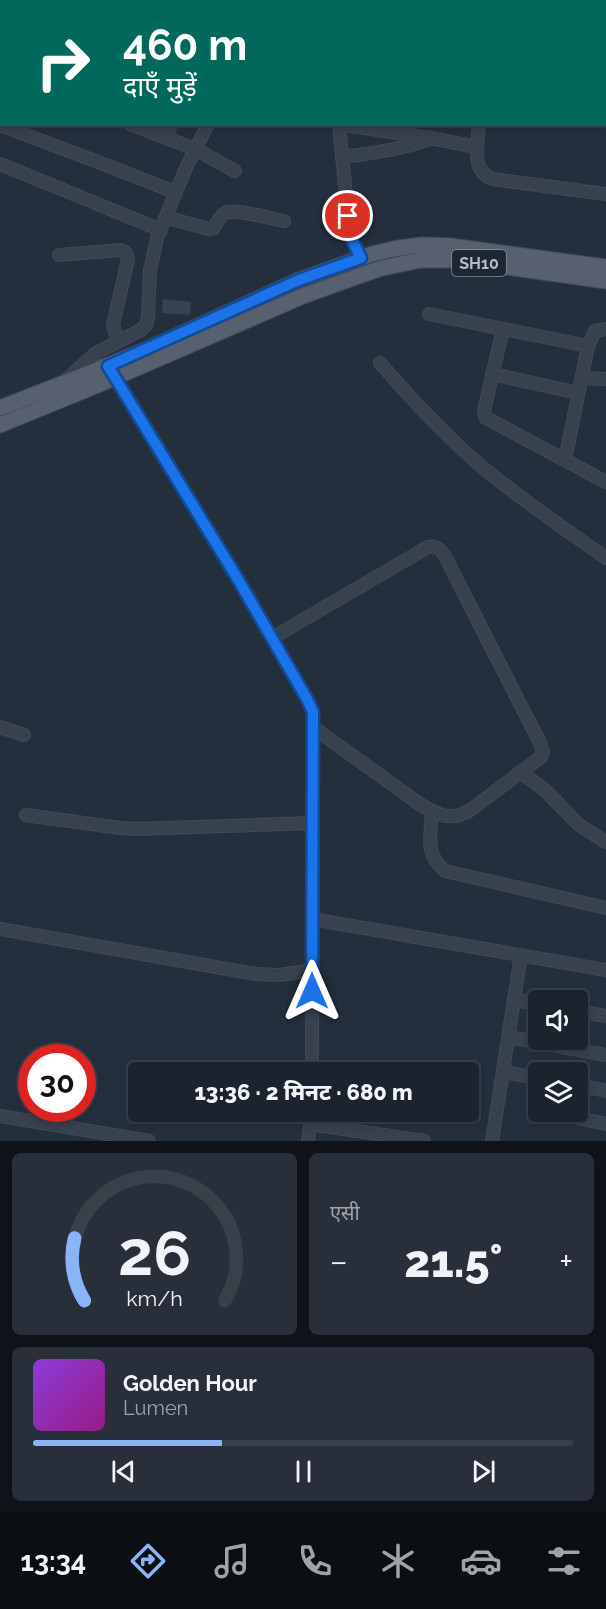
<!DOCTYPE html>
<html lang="hi">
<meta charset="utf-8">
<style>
:root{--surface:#1b232e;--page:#282f3a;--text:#f1f3f6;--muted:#a0a4aa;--line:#39404a;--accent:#8ab4f8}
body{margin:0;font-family:Raleway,"Noto Sans Devanagari",sans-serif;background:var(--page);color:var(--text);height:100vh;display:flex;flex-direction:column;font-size:22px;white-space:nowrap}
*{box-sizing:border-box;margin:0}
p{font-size:20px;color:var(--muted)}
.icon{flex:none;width:33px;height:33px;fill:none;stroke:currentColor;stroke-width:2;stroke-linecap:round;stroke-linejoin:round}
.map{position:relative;height:1141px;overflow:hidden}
.sheet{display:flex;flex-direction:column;gap:12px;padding:12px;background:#0f1319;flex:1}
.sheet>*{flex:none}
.top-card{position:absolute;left:0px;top:0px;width:606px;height:126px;box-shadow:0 3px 9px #0003,0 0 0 2px var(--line);background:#00695c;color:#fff;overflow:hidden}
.fabs{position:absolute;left:528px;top:990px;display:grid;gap:12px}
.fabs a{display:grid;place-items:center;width:60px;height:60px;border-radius:6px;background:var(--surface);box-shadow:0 3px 9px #0003,0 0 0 2px var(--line);font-size:30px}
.speed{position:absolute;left:18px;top:1044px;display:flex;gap:12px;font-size:30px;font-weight:700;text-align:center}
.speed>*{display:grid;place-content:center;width:78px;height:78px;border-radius:50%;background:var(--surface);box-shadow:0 3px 9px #0003,0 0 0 2px var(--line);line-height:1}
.speed .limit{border:9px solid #d22;background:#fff;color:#111}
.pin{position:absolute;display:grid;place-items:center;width:51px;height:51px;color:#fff;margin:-26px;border:3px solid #fff;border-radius:50%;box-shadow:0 2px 6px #0007}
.me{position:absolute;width:66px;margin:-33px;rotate:0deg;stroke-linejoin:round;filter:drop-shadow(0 0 4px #0008)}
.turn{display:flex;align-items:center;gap:21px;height:126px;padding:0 24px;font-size:27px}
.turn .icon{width:78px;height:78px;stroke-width:2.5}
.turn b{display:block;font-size:42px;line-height:51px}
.big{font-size:45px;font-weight:800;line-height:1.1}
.sheet .widget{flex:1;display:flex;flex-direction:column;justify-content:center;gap:9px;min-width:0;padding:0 21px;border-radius:9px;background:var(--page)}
.sheet .dial{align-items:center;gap:0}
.dial svg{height:156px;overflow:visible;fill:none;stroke:var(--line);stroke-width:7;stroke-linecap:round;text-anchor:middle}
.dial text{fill:var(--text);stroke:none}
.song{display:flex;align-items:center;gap:18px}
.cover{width:72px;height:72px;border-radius:9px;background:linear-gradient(135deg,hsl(270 70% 55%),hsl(310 70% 35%))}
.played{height:6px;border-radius:3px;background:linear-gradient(90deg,var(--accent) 35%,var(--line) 35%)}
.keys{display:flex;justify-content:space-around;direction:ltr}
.heat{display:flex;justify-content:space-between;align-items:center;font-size:33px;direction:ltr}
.sheet .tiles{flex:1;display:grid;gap:12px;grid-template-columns:1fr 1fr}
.widget:last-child{grid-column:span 2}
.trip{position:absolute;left:128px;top:1062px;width:351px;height:60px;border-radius:6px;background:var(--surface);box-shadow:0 3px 9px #0003,0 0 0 2px var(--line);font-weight:800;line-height:60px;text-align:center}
.dock{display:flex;height:96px;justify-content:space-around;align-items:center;background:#0b0e12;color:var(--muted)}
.dock .icon{width:42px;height:42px}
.dock .on{color:var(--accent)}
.dock b{font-size:27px;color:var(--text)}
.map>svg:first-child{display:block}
</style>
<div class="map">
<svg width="606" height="1141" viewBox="0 0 606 1141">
<rect width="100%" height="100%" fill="#242f3e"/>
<path fill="#364354" d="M163,299L191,302L190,315L162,313Z"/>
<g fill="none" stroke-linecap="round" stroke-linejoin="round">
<g stroke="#414a57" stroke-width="14">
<g id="minor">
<path d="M41,0L44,2"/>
<path d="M235,0L236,2"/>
<path d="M348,0V2"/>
<path d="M361,0L367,2"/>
<path d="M488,0L491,2"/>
<path d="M65,2L66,0"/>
<path d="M163,2V0"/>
<path d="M209,2L210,0"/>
<path d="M254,2L255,0"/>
<path d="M604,41L606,42"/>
<path d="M0,75L2,76"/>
<path d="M130,124L195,149L235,171"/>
<path d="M338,124L430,138L477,147"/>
<path d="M479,124C478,145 470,170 492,179L606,194"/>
<path d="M0,125L98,162L175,192"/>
<path d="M339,125L350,236L361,258"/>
<path d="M167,138L171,124"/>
<path d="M342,157C372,153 401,150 429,139"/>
<path d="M0,164L161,230"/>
<path d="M165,217L208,229L214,228C217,223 220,215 225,213C235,208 272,219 284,221"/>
<path d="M59,255L121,250L126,253L128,259L113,325L118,342"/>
<path d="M429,314L588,346"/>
<path d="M503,329L486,402L484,412L486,418L606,482"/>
<path d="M380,363C413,401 448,439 487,471C525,502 566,530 606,558"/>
<path d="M111,370L239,581L307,699L313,712L312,1072"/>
<path d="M492,374L578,393"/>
<path d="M582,378L606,379"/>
<path d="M66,380L96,353L141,330L146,325L148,318L150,271L157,238L186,168L208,124"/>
<path d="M565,460L588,346L595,331L606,329"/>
<path d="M272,638L428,547C442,543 447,561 453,572L540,743L543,752L541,757L469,811L457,816H445L432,811L421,805L314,728"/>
<path d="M0,727L24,735"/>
<path d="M520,772L545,790L579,825L606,842"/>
<path d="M432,811C431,837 424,853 445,871L606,908"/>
<path d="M26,815L120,828L135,829L312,823"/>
<path d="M312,919L606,970"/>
<path d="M0,929L256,974L279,975L312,970"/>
<path d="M514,1000L538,1004"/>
<path d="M578,1011L606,1016"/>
<path d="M509,1037L606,1055"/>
<path d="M503,1072L538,1078"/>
<path d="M578,1085L606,1091"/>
<path d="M550,1112L606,1124"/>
<path d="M0,1116L149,1141"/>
<path d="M310,1124L424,1141"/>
<path d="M308,1141L312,1112"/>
<path d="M492,1141L521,955"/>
</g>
</g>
<g stroke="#414a57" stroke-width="17">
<g id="major">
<path d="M0,408L92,372L152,347L299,280L372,254L398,248L422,245L451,246L606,267"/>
<path d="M0,425L100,384L303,296L353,278L382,268L421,260H457L606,281"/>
</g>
</g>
<use href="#minor" stroke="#38414e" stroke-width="12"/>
<use href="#major" stroke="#56606e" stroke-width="15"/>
</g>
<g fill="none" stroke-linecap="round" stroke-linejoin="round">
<g stroke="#114b97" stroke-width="15">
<path id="route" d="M312,991L313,712L307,699L239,581L108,366L299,280L361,258L350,236L348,216"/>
</g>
<use href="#route" stroke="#1a73e8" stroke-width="10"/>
</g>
<g text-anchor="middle" stroke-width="6" stroke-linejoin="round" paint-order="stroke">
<rect fill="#1d2633" stroke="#878f9c" stroke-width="1.5" x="452" y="250" width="54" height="26" rx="4.5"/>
<g font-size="16" font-weight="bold" fill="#b4bcc9">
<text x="479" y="269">SH10</text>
</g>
</g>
</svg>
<div class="fabs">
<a><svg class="icon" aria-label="sound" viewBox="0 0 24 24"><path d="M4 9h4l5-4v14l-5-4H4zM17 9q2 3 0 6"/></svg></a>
<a><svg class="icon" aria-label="layers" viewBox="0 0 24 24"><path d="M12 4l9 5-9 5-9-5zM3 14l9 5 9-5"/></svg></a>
</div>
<div class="speed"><div class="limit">30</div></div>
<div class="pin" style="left:348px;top:216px;background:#d93025"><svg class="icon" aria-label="arrive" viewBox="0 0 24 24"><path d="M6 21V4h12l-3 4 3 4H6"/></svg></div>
<svg class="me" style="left:312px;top:991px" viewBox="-20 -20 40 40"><path d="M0-17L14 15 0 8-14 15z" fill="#1a73e8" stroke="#fff" stroke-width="4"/></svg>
<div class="trip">13:36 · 2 मिनट · 680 m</div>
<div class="top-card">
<div class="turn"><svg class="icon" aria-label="right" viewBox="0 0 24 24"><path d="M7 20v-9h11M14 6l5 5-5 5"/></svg><div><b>460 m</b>दाएँ मुड़ें</div></div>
</div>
</div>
<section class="sheet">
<div class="tiles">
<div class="widget dial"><svg viewBox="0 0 100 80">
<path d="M14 69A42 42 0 1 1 86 69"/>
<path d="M14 69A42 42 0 0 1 9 37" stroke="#8ab4f8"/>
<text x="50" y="56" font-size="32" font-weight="700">26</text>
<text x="50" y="72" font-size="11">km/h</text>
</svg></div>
<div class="widget"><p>एसी</p>
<div class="heat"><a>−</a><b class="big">21.5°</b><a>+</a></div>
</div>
<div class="widget">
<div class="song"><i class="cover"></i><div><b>Golden Hour</b><p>Lumen</p></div></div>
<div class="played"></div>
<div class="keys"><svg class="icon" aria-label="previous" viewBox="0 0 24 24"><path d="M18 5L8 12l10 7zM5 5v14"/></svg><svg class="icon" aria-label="pause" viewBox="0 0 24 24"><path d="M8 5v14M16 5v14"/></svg><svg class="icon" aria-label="next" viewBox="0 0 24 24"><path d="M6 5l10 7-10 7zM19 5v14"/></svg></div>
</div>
</div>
</section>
<nav class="dock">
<b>13:34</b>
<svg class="icon on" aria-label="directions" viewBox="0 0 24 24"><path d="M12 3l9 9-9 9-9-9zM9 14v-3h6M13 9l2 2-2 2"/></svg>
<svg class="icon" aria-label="music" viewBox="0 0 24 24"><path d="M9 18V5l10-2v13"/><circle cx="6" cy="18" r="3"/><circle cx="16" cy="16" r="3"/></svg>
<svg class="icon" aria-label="phone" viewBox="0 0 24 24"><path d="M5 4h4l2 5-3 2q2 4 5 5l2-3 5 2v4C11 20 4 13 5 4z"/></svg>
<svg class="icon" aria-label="climate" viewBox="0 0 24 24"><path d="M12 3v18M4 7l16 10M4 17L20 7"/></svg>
<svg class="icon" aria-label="car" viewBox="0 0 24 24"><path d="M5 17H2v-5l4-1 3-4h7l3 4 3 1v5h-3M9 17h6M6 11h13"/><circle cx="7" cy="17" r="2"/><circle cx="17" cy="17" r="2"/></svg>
<svg class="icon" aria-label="filters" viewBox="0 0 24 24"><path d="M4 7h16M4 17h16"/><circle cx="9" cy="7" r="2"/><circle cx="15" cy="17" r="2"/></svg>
</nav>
